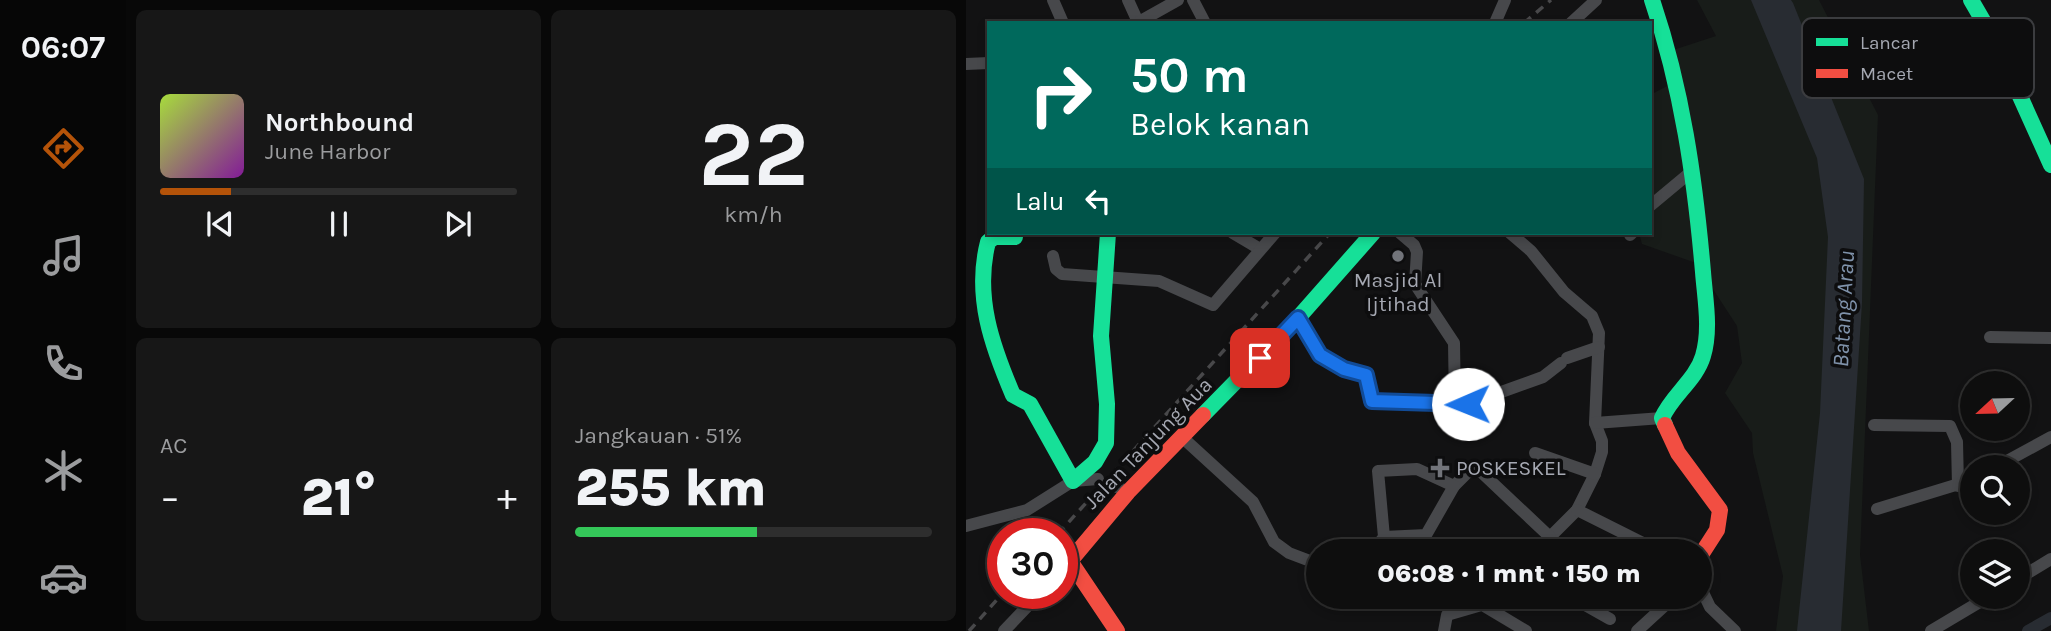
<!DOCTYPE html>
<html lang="id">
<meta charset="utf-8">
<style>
:root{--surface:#0e0e0e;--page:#171717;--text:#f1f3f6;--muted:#9b9c9e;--line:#2e2e2e;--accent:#b45309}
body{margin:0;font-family:Karla,sans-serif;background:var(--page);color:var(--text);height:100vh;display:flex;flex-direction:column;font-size:26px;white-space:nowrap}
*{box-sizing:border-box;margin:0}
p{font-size:23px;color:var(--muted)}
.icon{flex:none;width:38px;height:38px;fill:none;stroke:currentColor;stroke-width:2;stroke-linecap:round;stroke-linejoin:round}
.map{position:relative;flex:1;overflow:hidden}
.side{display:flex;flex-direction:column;gap:10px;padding:10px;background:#080808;width:840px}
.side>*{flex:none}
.guide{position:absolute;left:21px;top:21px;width:665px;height:214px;border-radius:0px;box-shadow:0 4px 10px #0003,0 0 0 2px var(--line);background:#00695c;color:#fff;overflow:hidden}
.needle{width:46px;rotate:248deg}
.tools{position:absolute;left:994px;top:371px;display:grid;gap:14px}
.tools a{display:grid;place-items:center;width:70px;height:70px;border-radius:50%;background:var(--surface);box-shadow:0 4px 10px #0003,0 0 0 2px var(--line);font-size:35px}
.speed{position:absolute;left:21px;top:518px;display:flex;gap:14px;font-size:35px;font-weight:700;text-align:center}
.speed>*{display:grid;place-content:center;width:91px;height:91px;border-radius:50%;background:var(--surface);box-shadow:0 4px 10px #0003,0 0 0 2px var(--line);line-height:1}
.speed .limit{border:10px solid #d22;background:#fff;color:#111}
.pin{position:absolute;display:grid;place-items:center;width:60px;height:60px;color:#fff;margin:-30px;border-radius:14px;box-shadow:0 4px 10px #0006}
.me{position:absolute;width:77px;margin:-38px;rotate:269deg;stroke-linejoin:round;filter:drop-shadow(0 0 5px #0008)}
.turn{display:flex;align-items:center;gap:24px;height:147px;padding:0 28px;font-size:32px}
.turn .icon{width:91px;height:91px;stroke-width:2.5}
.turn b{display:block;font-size:49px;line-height:60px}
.then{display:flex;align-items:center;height:66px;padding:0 28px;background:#0003;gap:14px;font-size:26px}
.big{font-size:52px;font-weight:800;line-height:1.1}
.side .widget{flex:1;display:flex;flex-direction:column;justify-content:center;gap:10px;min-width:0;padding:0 24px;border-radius:10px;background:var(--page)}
.side .dial{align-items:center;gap:0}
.dial b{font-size:91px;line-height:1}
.song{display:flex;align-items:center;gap:21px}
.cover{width:84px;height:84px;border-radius:10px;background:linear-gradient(135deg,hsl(80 70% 55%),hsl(290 70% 35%))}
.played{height:7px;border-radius:4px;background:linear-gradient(90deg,var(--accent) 20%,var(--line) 20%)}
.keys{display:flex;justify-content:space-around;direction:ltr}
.heat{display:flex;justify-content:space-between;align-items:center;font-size:38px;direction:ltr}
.charge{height:10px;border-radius:5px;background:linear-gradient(90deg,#34c759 51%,var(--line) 0)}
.side .tiles{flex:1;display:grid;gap:10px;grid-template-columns:repeat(2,1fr)}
.trip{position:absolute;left:340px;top:539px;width:406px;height:70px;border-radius:35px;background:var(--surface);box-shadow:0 4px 10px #0003,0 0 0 2px var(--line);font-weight:800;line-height:70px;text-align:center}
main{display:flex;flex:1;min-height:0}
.dock{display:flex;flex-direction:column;width:126px;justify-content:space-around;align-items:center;background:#060606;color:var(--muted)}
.dock .icon{width:49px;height:49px}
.dock .current{color:var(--accent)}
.dock b{font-size:32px;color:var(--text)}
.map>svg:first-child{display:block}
</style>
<main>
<nav class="dock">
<b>06:07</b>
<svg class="icon current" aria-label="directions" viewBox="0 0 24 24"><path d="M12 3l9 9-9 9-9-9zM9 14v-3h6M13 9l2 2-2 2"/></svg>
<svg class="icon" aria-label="music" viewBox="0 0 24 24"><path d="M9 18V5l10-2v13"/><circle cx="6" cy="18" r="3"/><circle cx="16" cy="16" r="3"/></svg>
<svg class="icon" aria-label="phone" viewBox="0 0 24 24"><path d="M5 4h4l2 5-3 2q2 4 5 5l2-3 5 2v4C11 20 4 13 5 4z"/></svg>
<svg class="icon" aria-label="climate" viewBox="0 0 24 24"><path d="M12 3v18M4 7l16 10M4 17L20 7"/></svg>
<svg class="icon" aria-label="car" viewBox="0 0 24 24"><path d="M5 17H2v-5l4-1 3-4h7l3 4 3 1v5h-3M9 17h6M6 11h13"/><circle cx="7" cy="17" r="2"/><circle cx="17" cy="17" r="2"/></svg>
</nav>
<section class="side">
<div class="tiles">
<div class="widget">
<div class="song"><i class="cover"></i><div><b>Northbound</b><p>June Harbor</p></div></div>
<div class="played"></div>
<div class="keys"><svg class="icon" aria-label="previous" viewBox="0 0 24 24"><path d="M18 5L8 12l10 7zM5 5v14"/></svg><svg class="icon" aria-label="pause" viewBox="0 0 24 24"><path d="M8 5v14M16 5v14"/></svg><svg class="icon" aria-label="next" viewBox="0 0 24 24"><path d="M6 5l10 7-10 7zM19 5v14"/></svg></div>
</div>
<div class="widget dial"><b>22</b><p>km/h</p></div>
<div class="widget"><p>AC</p>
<div class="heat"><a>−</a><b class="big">21°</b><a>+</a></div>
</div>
<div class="widget"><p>Jangkauan · 51%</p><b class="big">255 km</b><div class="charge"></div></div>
</div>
</section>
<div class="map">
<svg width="1085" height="631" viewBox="0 0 1085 631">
<rect width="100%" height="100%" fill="#121213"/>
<path fill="#181c19" d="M731,0H853L912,115L894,555L903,631H810L817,576L787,453L786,433L759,393L776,363L771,326L730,263L676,244L673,233H684V95L707,83L701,52L750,36Z"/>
<path fill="#282c32" d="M785,0H825L827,3L898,179L896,303L875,631H831L854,413L862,237L851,158Z"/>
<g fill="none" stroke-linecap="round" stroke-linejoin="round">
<path stroke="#282c32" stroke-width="12" d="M1062,631L1085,618"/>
<g stroke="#47484b" stroke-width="12">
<path d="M87,0L97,23"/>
<path d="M162,0L172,22"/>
<path d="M227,0L239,23"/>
<path d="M171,23L212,0"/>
<path d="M529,23L539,0"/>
<path d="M605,23L630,0"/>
<path d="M0,64L23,63"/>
<path d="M684,206L726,171"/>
<path d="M267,233L294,249"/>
<path d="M434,233L448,245L451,252L449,284L488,343L489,406"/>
<path d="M544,233L565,251L598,292L626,316L633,333L629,423L636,441V452L629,474L611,510L570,551"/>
<path d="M664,235L666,233"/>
<path d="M87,256L90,269L96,274L193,281L247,305L309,233"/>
<path d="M332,318L354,355L378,369L400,375L403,397L408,402L502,404L577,377L595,363"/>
<path d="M1024,337L1085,338"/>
<path d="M601,358L633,347"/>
<path d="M629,423L696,418"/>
<path d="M908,425L984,426L991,442L992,486"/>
<path d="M217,438L287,502L308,542L323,553L352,564"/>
<path d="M569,453L629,474"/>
<path d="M1030,467L1085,437"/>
<path d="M147,485L162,492"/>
<path d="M488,486L502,472L514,471L584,537"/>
<path d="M911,509L1006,480"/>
<path d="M611,510L693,551"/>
<path d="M0,526L61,510L107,481L132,479"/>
<path d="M407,551L418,537L412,471L451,469L488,486L460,535L418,537"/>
<path d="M1052,579L1085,559"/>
<path d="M733,584L744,607L769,631"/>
<path d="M605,597L644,619"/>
<path d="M515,604L560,631"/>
<path d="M38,631L74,593"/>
<path d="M478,631L481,615L512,606L523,597"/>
<path d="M671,631L708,597"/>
<path d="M965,631L1022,597"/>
</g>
<g stroke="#16e098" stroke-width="16">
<path d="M686,0C716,88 729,179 737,272C739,299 745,329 737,356C730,380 706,395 696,418L699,425"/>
<path d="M1005,0L1030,43L1085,165"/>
<path d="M49,237H28L22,242C8,296 26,346 47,395L64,404L107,481L129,462L140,443L141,404L135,336L142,233"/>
<path d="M237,415L332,318L407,233"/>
</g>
<g stroke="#f24e42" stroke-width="16">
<path d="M699,425L712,453L754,510L751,530L733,558"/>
<path d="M151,631L104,561L162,492L237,415"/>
</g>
<g stroke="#48484a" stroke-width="3.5" stroke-dasharray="9 7" stroke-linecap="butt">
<path d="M558,23L585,0"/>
<path d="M92,534L364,233"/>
<path d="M3,631L37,593"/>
</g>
</g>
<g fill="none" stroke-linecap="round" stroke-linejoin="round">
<g stroke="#114b97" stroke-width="18">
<path id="route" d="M294,358L332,318L354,355L378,369L400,375L406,401L502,404"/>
</g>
<use href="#route" stroke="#1a73e8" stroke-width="12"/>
</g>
<g fill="#72747a" stroke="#0d0d0e" stroke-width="2.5">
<circle cx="432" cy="256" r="7"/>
<path d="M470.5 457.5h7v7h7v7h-7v7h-7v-7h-7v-7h7z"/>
</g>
<g text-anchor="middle" stroke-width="7" stroke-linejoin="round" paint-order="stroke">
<g font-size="21" fill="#a5a8b2" stroke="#0d0d0e">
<text x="432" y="287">Masjid Al<tspan x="432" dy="24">Ijtihad</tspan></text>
<text x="490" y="475" text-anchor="start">POSKESKEL</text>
</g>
<g font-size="21" fill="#a5a8b2" stroke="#0d0d0e">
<text transform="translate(182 443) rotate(-46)" y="7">Jalan Tanjung Aua</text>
</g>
<g font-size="23" font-style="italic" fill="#7f92aa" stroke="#0d0d0e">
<text transform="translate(877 309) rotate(-87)" y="8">Batang Arau</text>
</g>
</g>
<rect x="836" y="18" width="232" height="80" rx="10" fill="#0d0d0e" stroke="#3b3c3f" stroke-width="2"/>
<rect x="850" y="38" width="32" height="8" fill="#16e098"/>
<rect x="850" y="69" width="32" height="9" fill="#f24e42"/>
<g font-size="19" fill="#a5a8b2">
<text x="894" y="49">Lancar</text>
<text x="894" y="80">Macet</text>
</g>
</svg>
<div class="tools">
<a><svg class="needle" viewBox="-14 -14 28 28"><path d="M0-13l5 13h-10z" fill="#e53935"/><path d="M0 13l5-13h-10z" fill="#9b9c9e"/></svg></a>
<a><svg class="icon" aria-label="search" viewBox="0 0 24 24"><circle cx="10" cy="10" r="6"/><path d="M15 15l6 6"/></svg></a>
<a><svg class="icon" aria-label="layers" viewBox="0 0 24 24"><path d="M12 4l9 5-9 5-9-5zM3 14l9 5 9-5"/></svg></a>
</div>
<div class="speed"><div class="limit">30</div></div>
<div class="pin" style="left:294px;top:358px;background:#d93025"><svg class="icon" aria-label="arrive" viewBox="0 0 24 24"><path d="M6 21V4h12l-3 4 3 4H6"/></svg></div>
<svg class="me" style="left:502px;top:404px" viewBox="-20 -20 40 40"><circle r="19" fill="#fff"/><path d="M0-13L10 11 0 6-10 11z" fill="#1a73e8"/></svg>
<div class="trip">06:08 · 1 mnt · 150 m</div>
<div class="guide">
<div class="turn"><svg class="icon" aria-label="right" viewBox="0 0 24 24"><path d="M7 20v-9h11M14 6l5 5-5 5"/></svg><div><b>50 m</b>Belok kanan</div></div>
<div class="then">Lalu<svg class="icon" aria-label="left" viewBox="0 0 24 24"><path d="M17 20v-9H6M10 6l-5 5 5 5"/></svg></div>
</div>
</div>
</main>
